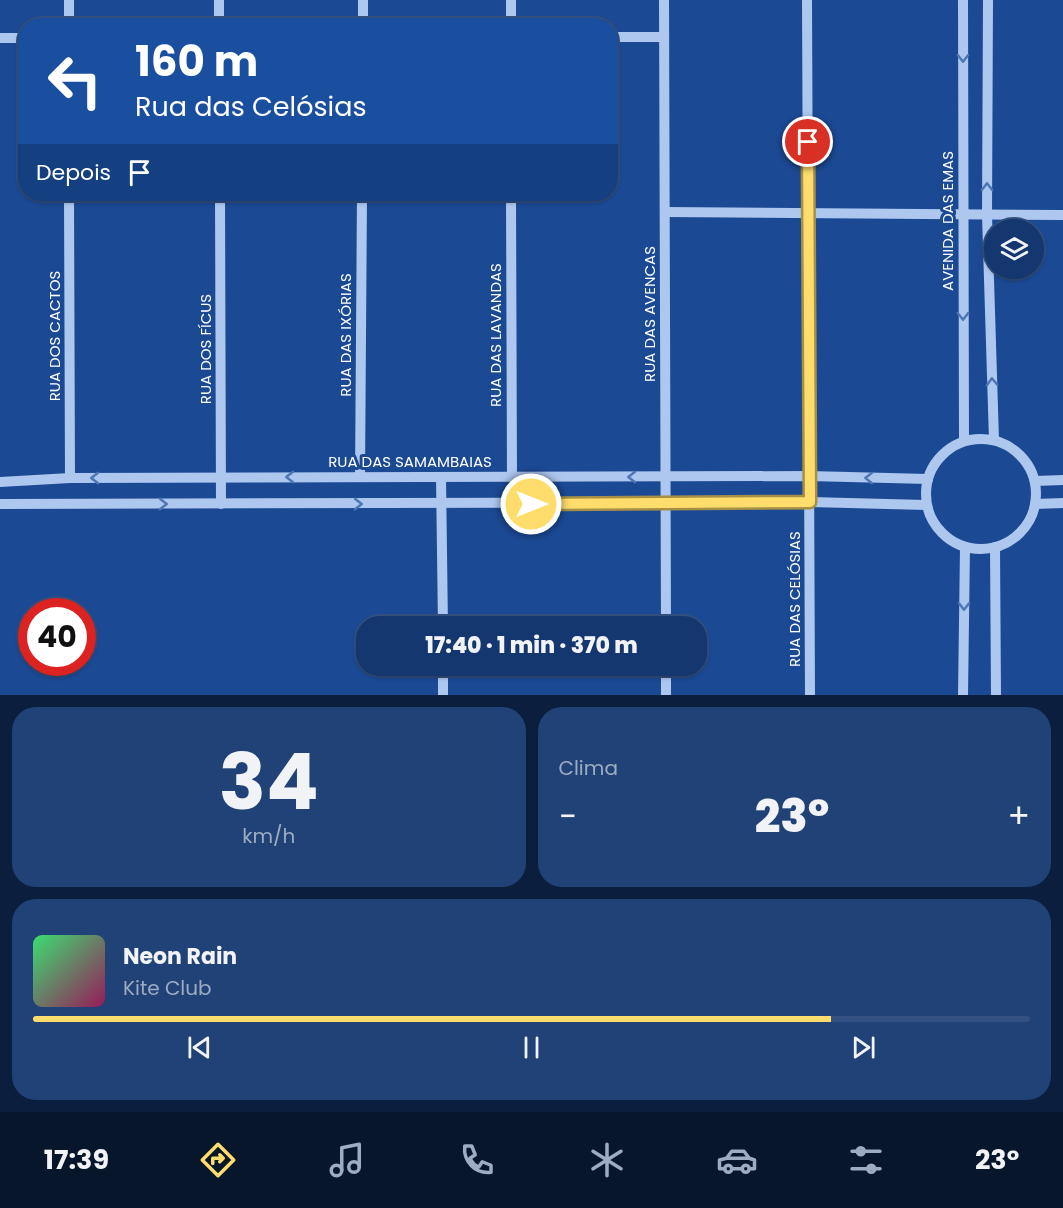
<!DOCTYPE html>
<html lang="pt">
<meta charset="utf-8">
<style>
:root{--surface:#14376f;--page:#214277;--text:#f1f3f6;--muted:#9dacc3;--line:#335182;--accent:#ffdd6c}
body{margin:0;font-family:Poppins,sans-serif;background:var(--page);color:var(--text);height:100vh;display:flex;flex-direction:column;font-size:22px;white-space:nowrap}
*{box-sizing:border-box;margin:0}
p{font-size:20px;color:var(--muted)}
.icon{flex:none;width:33px;height:33px;fill:none;stroke:currentColor;stroke-width:2;stroke-linecap:round;stroke-linejoin:round}
.map{position:relative;height:695px;overflow:hidden}
.panel{display:flex;flex-direction:column;gap:12px;padding:12px;background:#0b1e3d;flex:1}
.panel>*{flex:none}
.guide{position:absolute;left:18px;top:18px;width:600px;height:183px;border-radius:24px;box-shadow:0 2px 4px #0004,0 0 0 2px var(--line);background:#1a4fa0;color:#fff;overflow:hidden}
.fabs{position:absolute;left:984px;top:219px;display:grid;gap:12px}
.fabs a{display:grid;place-items:center;width:60px;height:60px;border-radius:50%;background:var(--surface);box-shadow:0 2px 4px #0004,0 0 0 2px var(--line);font-size:30px}
.speed{position:absolute;left:18px;top:598px;display:flex;gap:12px;font-size:30px;font-weight:700;text-align:center}
.speed>*{display:grid;place-content:center;width:78px;height:78px;border-radius:50%;background:var(--surface);box-shadow:0 2px 4px #0004,0 0 0 2px var(--line);line-height:1}
.speed .limit{border:9px solid #d22;background:#fff;color:#111}
.pin{position:absolute;display:grid;place-items:center;width:51px;height:51px;color:#fff;margin:-26px;border:3px solid #fff;border-radius:50%;box-shadow:0 2px 6px #0007}
.me{position:absolute;width:66px;margin:-33px;rotate:90deg;stroke-linejoin:round;filter:drop-shadow(0 0 4px #0008)}
.turn{display:flex;align-items:center;gap:21px;height:126px;padding:0 18px;font-size:27px}
.turn .icon{width:78px;height:78px;stroke-width:2.5}
.turn b{display:block;font-size:42px;line-height:51px}
.then{display:flex;align-items:center;height:57px;padding:0 18px;background:#0003;gap:12px;font-size:22px}
.big{font-size:45px;font-weight:800;line-height:1.1}
.panel .card{flex:1;display:flex;flex-direction:column;justify-content:center;gap:9px;min-width:0;padding:0 21px;border-radius:24px;background:var(--page)}
.panel .dial{align-items:center;gap:0}
.dial b{font-size:78px;line-height:1}
.song{display:flex;align-items:center;gap:18px}
.cover{width:72px;height:72px;border-radius:9px;background:linear-gradient(135deg,hsl(140 70% 55%),hsl(330 70% 35%))}
.played{height:6px;border-radius:3px;background:linear-gradient(90deg,var(--accent) 80%,var(--line) 80%)}
.keys{display:flex;justify-content:space-around;direction:ltr}
.heat{display:flex;justify-content:space-between;align-items:center;font-size:33px;direction:ltr}
.panel .tiles{flex:1;display:grid;gap:12px;grid-template-columns:1fr 1fr}
.card:last-child{grid-column:span 2}
.trip{position:absolute;left:356px;top:616px;width:351px;height:60px;border-radius:24px;background:var(--surface);box-shadow:0 2px 4px #0004,0 0 0 2px var(--line);font-weight:800;line-height:60px;text-align:center}
.menu{display:flex;height:96px;justify-content:space-around;align-items:center;background:#08162c;color:var(--muted)}
.menu .icon{width:42px;height:42px}
.menu .active{color:var(--accent)}
.menu b{font-size:27px;color:var(--text)}
.map>svg:first-child{display:block}
</style>
<div class="map">
<svg width="1063" height="695" viewBox="0 0 1063 695">
<rect width="100%" height="100%" fill="#1b4994"/>
<g fill="none" stroke-linecap="round" stroke-linejoin="round">
<g stroke="#adc7ef" stroke-width="10">
<path d="M219,0V26"/>
<path d="M363,0V26"/>
<path d="M511,0V26"/>
<path d="M664,0L666,627"/>
<path d="M807,0L810,695"/>
<path d="M963,0L964,441"/>
<path d="M988,0L987,215L994,440"/>
<path d="M69,26V0"/>
<path d="M610,37H664"/>
<path d="M0,38H26"/>
<path d="M69,194L70,478"/>
<path d="M220,194L221,504"/>
<path d="M511,194L512,477"/>
<path d="M665,212L1063,215"/>
<circle cx="981" cy="494" r="55"/>
<path d="M360,477L362,194"/>
<path d="M441,477L443,627"/>
<path d="M1035,481L1063,480"/>
<path d="M0,482L70,478L809,476L928,479"/>
<path d="M0,504L810,502L926,505"/>
<path d="M1035,504L1063,503"/>
<path d="M995,547L996,695"/>
<path d="M443,666V695"/>
<path d="M666,666V695"/>
<path d="M963,695L965,547"/>
</g>
</g>
<defs><path id="oneway-chevron" d="M-2-3.5L2.5 0L-2 3.5" fill="none" stroke-width="1.6" stroke-linecap="round" stroke-linejoin="round" transform="scale(1.5)"/></defs>
<g stroke="#4e75b4">
<use href="#oneway-chevron" transform="translate(963 58) rotate(90)"/>
<use href="#oneway-chevron" transform="translate(987 187) rotate(-90)"/>
<use href="#oneway-chevron" transform="translate(963 316) rotate(90)"/>
<use href="#oneway-chevron" transform="translate(992 382) rotate(-92)"/>
<use href="#oneway-chevron" transform="translate(290 477) rotate(180)"/>
<use href="#oneway-chevron" transform="translate(632 477) rotate(-180)"/>
<use href="#oneway-chevron" transform="translate(95 478) rotate(180)"/>
<use href="#oneway-chevron" transform="translate(869 478) rotate(-179)"/>
<use href="#oneway-chevron" transform="translate(163 504)"/>
<use href="#oneway-chevron" transform="translate(358 504)"/>
<use href="#oneway-chevron" transform="translate(964 606) rotate(91)"/>
</g>
<g fill="none" stroke-linecap="round" stroke-linejoin="round">
<g stroke="#a69046" stroke-width="15">
<path id="route" d="M531,504L810,502L808,142"/>
</g>
<use href="#route" stroke="#ffdd6c" stroke-width="10"/>
</g>
<g text-anchor="middle" stroke-width="6" stroke-linejoin="round" paint-order="stroke">
<g font-size="15" fill="#fff" stroke="#1b4994">
<text transform="translate(948 221) rotate(-90)" y="5">AVENIDA DAS EMAS</text>
<text transform="translate(650 314) rotate(-90)" y="5">RUA DAS AVENCAS</text>
<text transform="translate(346 335) rotate(-90)" y="5">RUA DAS IXÓRIAS</text>
<text transform="translate(496 335) rotate(-90)" y="5">RUA DAS LAVANDAS</text>
<text transform="translate(55 336) rotate(-90)" y="5">RUA DOS CACTOS</text>
<text transform="translate(206 349) rotate(-90)" y="5">RUA DOS FÍCUS</text>
<text x="410" y="467">RUA DAS SAMAMBAIAS</text>
<text transform="translate(795 599) rotate(-90)" y="5">RUA DAS CELÓSIAS</text>
</g>
</g>
</svg>
<div class="fabs">
<a><svg class="icon" aria-label="layers" viewBox="0 0 24 24"><path d="M12 4l9 5-9 5-9-5zM3 14l9 5 9-5"/></svg></a>
</div>
<div class="speed"><div class="limit">40</div></div>
<div class="pin" style="left:808px;top:142px;background:#d93025"><svg class="icon" aria-label="arrive" viewBox="0 0 24 24"><path d="M6 21V4h12l-3 4 3 4H6"/></svg></div>
<svg class="me" style="left:531px;top:504px" viewBox="-20 -20 40 40"><circle r="17" fill="#ffdd6c" stroke="#fff" stroke-width="3"/><path d="M0-11L8 9 0 5-8 9z" fill="#fff"/></svg>
<div class="trip">17:40 · 1 min · 370 m</div>
<div class="guide">
<div class="turn"><svg class="icon" aria-label="left" viewBox="0 0 24 24"><path d="M17 20v-9H6M10 6l-5 5 5 5"/></svg><div><b>160 m</b>Rua das Celósias</div></div>
<div class="then">Depois<svg class="icon" aria-label="arrive" viewBox="0 0 24 24"><path d="M6 21V4h12l-3 4 3 4H6"/></svg></div>
</div>
</div>
<section class="panel">
<div class="tiles">
<div class="card dial"><b>34</b><p>km/h</p></div>
<div class="card"><p>Clima</p>
<div class="heat"><a>−</a><b class="big">23°</b><a>+</a></div>
</div>
<div class="card">
<div class="song"><i class="cover"></i><div><b>Neon Rain</b><p>Kite Club</p></div></div>
<div class="played"></div>
<div class="keys"><svg class="icon" aria-label="previous" viewBox="0 0 24 24"><path d="M18 5L8 12l10 7zM5 5v14"/></svg><svg class="icon" aria-label="pause" viewBox="0 0 24 24"><path d="M8 5v14M16 5v14"/></svg><svg class="icon" aria-label="next" viewBox="0 0 24 24"><path d="M6 5l10 7-10 7zM19 5v14"/></svg></div>
</div>
</div>
</section>
<nav class="menu">
<b>17:39</b>
<svg class="icon active" aria-label="directions" viewBox="0 0 24 24"><path d="M12 3l9 9-9 9-9-9zM9 14v-3h6M13 9l2 2-2 2"/></svg>
<svg class="icon" aria-label="music" viewBox="0 0 24 24"><path d="M9 18V5l10-2v13"/><circle cx="6" cy="18" r="3"/><circle cx="16" cy="16" r="3"/></svg>
<svg class="icon" aria-label="phone" viewBox="0 0 24 24"><path d="M5 4h4l2 5-3 2q2 4 5 5l2-3 5 2v4C11 20 4 13 5 4z"/></svg>
<svg class="icon" aria-label="climate" viewBox="0 0 24 24"><path d="M12 3v18M4 7l16 10M4 17L20 7"/></svg>
<svg class="icon" aria-label="car" viewBox="0 0 24 24"><path d="M5 17H2v-5l4-1 3-4h7l3 4 3 1v5h-3M9 17h6M6 11h13"/><circle cx="7" cy="17" r="2"/><circle cx="17" cy="17" r="2"/></svg>
<svg class="icon" aria-label="filters" viewBox="0 0 24 24"><path d="M4 7h16M4 17h16"/><circle cx="9" cy="7" r="2"/><circle cx="15" cy="17" r="2"/></svg>
<b>23°</b>
</nav>
